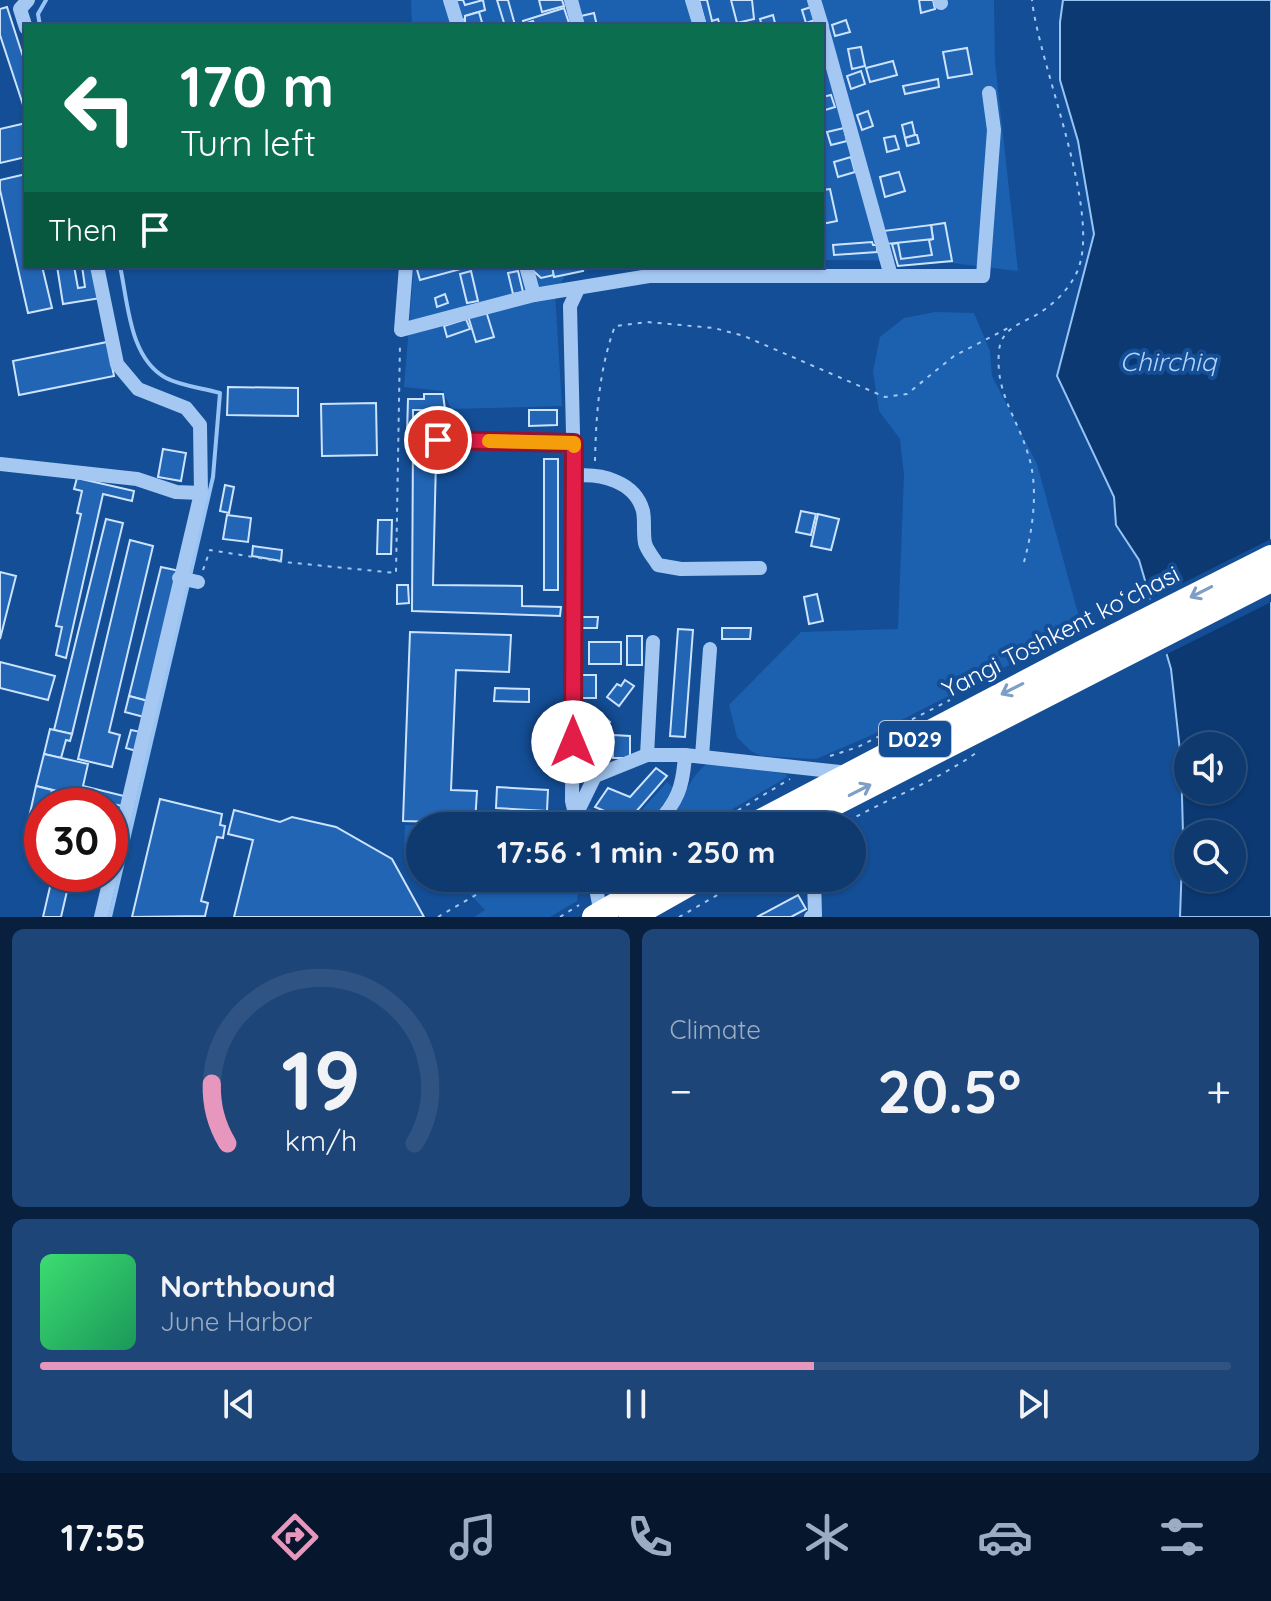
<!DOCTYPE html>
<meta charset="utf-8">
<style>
:root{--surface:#0f3a70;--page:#1d4578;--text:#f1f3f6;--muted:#9badc3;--line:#2f5483;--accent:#e797bd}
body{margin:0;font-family:Quicksand,sans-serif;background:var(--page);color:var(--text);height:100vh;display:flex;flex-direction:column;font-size:30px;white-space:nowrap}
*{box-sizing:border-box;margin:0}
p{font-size:26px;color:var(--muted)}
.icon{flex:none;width:44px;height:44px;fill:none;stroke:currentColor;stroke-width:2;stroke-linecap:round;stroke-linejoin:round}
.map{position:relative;height:917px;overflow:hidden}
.details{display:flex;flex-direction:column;gap:12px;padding:12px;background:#08203e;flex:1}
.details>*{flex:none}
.guide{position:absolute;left:24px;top:24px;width:800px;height:244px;border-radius:0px;box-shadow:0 2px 6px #0004,0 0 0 2px var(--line);background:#0b6e4f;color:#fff;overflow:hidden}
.buttons{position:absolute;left:1174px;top:732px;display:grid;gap:16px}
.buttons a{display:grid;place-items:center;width:72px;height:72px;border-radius:50%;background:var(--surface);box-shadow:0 2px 6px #0004,0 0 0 2px var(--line);font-size:40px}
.speed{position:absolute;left:24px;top:788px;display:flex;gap:16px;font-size:40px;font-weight:700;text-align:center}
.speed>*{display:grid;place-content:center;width:104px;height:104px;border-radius:50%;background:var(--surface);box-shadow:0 2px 6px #0004,0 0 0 2px var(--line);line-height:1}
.speed .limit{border:12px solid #d22;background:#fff;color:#111}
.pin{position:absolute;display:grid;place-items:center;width:68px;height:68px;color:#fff;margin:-34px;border:4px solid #fff;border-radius:50%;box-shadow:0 2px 8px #0007}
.me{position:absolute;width:88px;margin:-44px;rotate:0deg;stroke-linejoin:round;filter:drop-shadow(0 0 6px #0008)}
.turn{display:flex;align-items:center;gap:28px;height:168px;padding:0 24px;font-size:36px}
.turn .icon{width:104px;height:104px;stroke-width:2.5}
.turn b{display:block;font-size:56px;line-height:68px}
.then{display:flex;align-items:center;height:76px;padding:0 24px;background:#0003;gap:16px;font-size:30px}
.big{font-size:60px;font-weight:700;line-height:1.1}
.details .card{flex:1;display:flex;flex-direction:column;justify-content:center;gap:12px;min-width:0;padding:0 28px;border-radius:12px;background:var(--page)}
.details .dial{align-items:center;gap:0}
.dial svg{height:208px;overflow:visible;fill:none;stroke:var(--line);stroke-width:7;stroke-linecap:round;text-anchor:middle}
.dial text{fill:var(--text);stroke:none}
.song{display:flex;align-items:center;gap:24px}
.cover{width:96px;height:96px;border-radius:12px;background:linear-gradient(135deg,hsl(140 70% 55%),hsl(150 70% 35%))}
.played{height:8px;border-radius:4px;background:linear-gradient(90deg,var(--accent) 65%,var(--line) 65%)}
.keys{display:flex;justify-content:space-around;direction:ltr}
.heat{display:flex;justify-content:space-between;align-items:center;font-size:44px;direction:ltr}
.details .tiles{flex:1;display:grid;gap:12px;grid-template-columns:1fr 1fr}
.card:last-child{grid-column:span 2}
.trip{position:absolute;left:406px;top:812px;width:460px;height:80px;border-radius:40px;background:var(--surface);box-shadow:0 2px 6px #0004,0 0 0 2px var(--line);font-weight:700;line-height:80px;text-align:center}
.menu{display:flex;height:128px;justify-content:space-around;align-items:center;background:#06172d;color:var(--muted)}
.menu .icon{width:56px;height:56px}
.menu .selected{color:var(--accent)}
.menu b{font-size:36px;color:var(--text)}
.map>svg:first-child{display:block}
</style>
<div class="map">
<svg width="1271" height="917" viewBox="0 0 1271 917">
<rect width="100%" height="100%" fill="#144e96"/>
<g fill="#1c60b0">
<path d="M411,0H994L995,62L1018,271L935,261L822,260V26H412Z"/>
<path d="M414,266H606L565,276L555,293L562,406L451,409L443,391L404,387Z"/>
<path d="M935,312L974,313L990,351L992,376L1037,464L1082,628L874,734L816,759L761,756L751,751L737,737L729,705L801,632L898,629L904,475L900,439L879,411L873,371L880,337L904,318Z"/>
<path d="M708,763L786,774L787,777L704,826H664C682,805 687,778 708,763Z"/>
<path d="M667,782L673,788L661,808L644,826H589L586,816L588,808L628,825Z"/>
<path d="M405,825L447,826H420V859L404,849Z"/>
<path d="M449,878H580L577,901L550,917H474L485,910L463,887Z"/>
</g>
<path fill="#0c3972" stroke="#97c4f5" stroke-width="2" fill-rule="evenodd" d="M1063,0H1271V917H1180L1183,833L1181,760L1171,669L1139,560L1116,525L1114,497L1057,376L1094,234L1078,141L1060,80V22ZM1188,746H1232V790H1188ZM1188,834H1232V878H1188Z"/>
<path fill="#144e96" d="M1271,539V602L1163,656L1147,601Z"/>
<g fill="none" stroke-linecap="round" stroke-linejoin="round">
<g stroke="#97c4f5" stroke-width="4">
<path d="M40,26L38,14L46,0"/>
<path d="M120,266C128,302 129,358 166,378C181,386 203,388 220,393L213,477L190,576"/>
<path d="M110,917L188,584"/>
</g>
</g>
<g fill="#2265b5" stroke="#cce3fd" stroke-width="2">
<path d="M451,0H463L465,5L483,0L485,10L465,16L466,19L457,21Z"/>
<path d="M497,0H508L515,25L505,26Z"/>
<path d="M539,0H562L564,6L542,12Z"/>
<path d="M699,0H707L712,21L718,19L720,26H706Z"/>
<path d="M731,0H752L754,19L737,23Z"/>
<path d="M919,0H933L935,9L921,13Z"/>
<path d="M814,6L818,19L806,23L802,10Z"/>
<path d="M7,7L26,66V114L0,35V9Z"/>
<path d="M564,8L570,26H535L533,21L524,24L523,21Z"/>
<path d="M479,12L483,26H465V16Z"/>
<path d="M594,13L597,26H584L581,16Z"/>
<path d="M773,15L775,23L762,26L760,19Z"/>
<path d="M846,20L850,32L835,36L832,25Z"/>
<path d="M861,47L865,66L852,69L848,49Z"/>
<path d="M967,48L972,74L948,78L943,52Z"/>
<path d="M893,61L897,75L870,82L866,68Z"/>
<path d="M861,71L865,84L851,89L847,76Z"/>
<path d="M938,79L939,87L905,94L903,86Z"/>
<path d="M831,95L835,107L822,111V97Z"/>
<path d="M868,111L873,126L862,130L857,115Z"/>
<path d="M912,122L915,135L905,138L902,125Z"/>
<path d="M26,123V157L0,163V129Z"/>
<path d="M844,128L847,141L831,145L827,132Z"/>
<path d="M915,135H917L919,143L907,146L905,138Z"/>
<path d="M895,136L899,149L887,152L884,138Z"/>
<path d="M851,157L855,172L838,177L834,162Z"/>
<path d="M899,172L905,191L885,197L880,177Z"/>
<path d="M26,174V266H42L52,308L28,313L0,190V180Z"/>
<path d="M830,189L837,221L822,224V190Z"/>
<path d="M945,223L952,261L898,266L892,244L898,243L901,259L932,255L929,240L933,239L931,225Z"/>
<path d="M931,225L933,239L886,244L883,231Z"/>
<path d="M872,242L873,245H877V252L834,255L833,245Z"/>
<path d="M57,266H74L78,288L85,287L82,266H95L101,298L63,304Z"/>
<path d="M416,266H467L468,267L420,280Z"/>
<path d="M528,266H552L554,275L541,278Z"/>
<path d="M552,266H582L583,271L554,277Z"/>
<path d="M471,271L478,301L467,303L460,274Z"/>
<path d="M518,271L523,292L513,294L508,273Z"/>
<path d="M445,294L448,303L437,307L435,298Z"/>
<path d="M486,311L494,337L476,342L468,316Z"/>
<path d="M466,319L470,329L447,337L444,326Z"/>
<path d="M107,342L114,376L19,395L13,361Z"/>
<path d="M228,387L298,388V416L227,415Z"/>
<path d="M424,394H443L445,409H441V434H428L429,410H413V434H407L408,399H424Z"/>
<path d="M376,403L377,455L322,456L321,404Z"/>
<path d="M529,410H557V425L529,426Z"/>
<path d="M413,440H423L422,459L436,460L433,585L522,586V606L561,607L560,616L412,611Z"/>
<path d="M163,449L186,453L181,481L158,477Z"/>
<rect x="544" y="459" width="14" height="131"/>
<path d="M77,478L134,491L132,501L103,494L66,658L56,655L62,627L56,626L81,514L77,513L82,491L74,489Z"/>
<path d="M225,485L234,487L229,513L220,511Z"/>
<path d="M801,511L816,514L811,535L796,532Z"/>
<path d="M818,514L839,519L831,550L811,546Z"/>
<path d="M227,515L251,518L248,542L223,539Z"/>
<path d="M106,519L123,523L72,734L54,730Z"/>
<path d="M378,520H392L391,554H377Z"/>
<path d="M130,540L153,546L109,732L120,735L112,767L78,759Z"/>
<path d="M253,546L282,550L281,561L252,556Z"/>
<path d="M161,567L180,571L148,701L129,696Z"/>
<path d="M0,572L16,576L0,639Z"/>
<path d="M397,585H408L409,603L397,604Z"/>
<path d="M817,594L823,621L809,624L804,597Z"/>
<path d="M579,617H598L597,628H579Z"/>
<path d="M722,628H751L750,639H722Z"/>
<path d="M678,629L693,630L685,737L670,736Z"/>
<path d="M410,632L511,635L509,672L456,670L451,790L477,791L475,823L403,821Z"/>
<rect x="627" y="636" width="15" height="29"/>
<rect x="589" y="642" width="32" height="22"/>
<path d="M0,662L55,676L48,700L0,688Z"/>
<rect x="582" y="675" width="14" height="23"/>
<path d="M625,680L634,686L619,706L607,697L617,684L621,686Z"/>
<path d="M495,688L529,689V702L494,701Z"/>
<path d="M129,696L148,701L144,717L125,712Z"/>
<path d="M601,715L610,722L602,732L593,724Z"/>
<rect x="580" y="725" width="11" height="38"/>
<path d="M50,729L72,734L70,741L66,740L61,758L44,754Z"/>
<path d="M131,730L141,732L136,751L126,748Z"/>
<path d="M613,735L630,736V758H613Z"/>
<path d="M44,754L88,764L83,786L128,797L126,807L36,786Z"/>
<path d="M656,768L667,776L628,821L595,807L608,788L630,797Z"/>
<path d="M36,786L52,790L48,806H42V825L28,822Z"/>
<path d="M497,787L548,790L547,811L496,808Z"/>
<path d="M160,799L222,814L220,825L225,826L223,838L217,837L201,901L208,903L205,916L132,917Z"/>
<path d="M234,810L280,822L292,817L336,827L392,859L424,917H234L253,840L228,834Z"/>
<path d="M53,874H71L61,917H43Z"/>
<path d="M468,878H491L474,888Z"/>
<path d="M798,895L806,909L791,917H757Z"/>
</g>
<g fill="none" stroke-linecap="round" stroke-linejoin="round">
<g stroke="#a4c8f2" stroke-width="2" stroke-dasharray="4 6" stroke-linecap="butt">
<path d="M595,461C596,416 599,369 615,326L647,322L714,328L744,336L885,397L907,394L954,356L1012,326"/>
<path d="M1024,562C1033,529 1039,487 1028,454C1017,417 995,393 999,351C1001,327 1024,323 1041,312C1056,302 1069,289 1077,272C1103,214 1039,66 1032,0"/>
<path d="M203,570L210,550L284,562L396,573L400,344"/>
<path d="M830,756L858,747L950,700"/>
<path d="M558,826L562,819"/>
<path d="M712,826L790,779"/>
<path d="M839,826C884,800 933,783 976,753"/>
<path d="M438,917L505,878"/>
<path d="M560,917L579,905"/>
<path d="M679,917L747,878"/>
</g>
<g stroke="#a4c8f2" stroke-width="14">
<path d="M450,0L458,26"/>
<path d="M571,0L578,26"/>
<path d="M692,0L700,26"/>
<path d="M814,0L822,26"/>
<path d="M940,0L941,3"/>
<path d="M26,28L20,9L28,0"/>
<path d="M822,28L891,276"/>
<path d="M97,266L117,364L138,389L186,408L200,425L201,493L101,917"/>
<path d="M406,266L401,330L534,295L649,276H983L994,130L989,93"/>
<path d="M526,266L534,295"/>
<path d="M578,289L570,306L574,476L572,801L578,826"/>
<path d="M438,440L574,443"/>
<path d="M0,464L137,479L176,492L201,493"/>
<path d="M574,476C600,473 635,481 643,511C645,521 643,533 645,543C647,551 654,558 658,565L681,569L760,568"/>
<path d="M179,578L198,582"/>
<path d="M653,642L647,755H685"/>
<path d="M702,756L710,649"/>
<path d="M576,815L595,776L647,755"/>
<path d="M655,826C678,801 683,787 685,755L849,773"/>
<path d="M594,878L599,904L603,911"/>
<path d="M811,917L815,915L814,878"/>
</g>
<g stroke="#fff" stroke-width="24">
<path d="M751,826L1081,653L1271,557"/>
<path d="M791,826L1271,580"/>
<path d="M594,917L661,878"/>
<path d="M631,917L700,878"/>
</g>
</g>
<defs><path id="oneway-shaft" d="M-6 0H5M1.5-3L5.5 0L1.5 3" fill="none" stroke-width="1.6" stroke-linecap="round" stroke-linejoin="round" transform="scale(2)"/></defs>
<g stroke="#7e9ec5">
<use href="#oneway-shaft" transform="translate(1201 592) rotate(153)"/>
<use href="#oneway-shaft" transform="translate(1012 689) rotate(153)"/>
<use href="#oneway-shaft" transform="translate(860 790) rotate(-27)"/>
</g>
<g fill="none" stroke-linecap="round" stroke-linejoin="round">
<g stroke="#92132f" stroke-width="20">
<path id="route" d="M438,440L574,443L573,742"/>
</g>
<use href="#route" stroke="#e11d48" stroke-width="14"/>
<path stroke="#f59e0b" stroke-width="14" d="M489,441L574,443V446"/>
</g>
<g text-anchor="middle" stroke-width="8" stroke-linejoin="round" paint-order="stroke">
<rect fill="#144e96" stroke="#b8cae0" stroke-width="2" x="879" y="721" width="72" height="36" rx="6"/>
<g font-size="22" font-weight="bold" fill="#fff">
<text x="915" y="747">D029</text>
</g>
<g font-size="24" fill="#fff" stroke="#144e96">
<text transform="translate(1061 632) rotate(-27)" y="8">Yangi Toshkent ko‘chasi</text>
</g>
<g font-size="26" font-style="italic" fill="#b1d3f9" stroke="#144e96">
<text x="1168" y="371">Chirchiq</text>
</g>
</g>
</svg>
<div class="buttons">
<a><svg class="icon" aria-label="sound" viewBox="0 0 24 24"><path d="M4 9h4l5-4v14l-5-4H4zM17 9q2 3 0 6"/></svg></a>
<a><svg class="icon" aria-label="search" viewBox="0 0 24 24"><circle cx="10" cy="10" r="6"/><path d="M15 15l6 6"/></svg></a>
</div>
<div class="speed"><div class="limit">30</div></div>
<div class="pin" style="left:438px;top:440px;background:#d93025"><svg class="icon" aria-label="arrive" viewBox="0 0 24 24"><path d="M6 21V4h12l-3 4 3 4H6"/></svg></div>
<svg class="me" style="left:573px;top:742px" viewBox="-20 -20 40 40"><circle r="19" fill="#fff"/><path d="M0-13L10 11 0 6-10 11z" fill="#e11d48"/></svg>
<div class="trip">17:56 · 1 min · 250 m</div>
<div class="guide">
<div class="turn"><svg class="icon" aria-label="left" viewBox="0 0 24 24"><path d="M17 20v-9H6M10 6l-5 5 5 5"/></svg><div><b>170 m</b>Turn left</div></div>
<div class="then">Then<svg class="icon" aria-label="arrive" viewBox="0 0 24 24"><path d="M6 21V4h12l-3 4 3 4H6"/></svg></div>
</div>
</div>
<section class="details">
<div class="tiles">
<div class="card dial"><svg viewBox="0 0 100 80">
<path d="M14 69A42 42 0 1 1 86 69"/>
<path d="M14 69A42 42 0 0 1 8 46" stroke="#e797bd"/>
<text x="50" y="56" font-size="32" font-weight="700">19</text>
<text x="50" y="72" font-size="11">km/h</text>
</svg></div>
<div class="card"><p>Climate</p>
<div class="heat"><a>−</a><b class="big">20.5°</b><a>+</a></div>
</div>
<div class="card">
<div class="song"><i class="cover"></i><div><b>Northbound</b><p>June Harbor</p></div></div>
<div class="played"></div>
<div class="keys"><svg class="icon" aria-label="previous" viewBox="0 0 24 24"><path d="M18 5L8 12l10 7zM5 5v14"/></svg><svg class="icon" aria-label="pause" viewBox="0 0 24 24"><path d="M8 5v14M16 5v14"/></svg><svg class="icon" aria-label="next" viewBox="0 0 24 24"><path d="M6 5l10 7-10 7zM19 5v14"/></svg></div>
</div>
</div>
</section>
<nav class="menu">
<b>17:55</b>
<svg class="icon selected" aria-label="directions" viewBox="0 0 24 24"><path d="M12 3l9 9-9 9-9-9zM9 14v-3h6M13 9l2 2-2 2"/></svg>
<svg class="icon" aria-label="music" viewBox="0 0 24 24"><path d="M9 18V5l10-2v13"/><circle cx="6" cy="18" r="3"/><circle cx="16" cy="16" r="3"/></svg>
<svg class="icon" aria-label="phone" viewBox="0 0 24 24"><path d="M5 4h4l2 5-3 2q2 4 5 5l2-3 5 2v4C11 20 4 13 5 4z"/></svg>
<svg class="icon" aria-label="climate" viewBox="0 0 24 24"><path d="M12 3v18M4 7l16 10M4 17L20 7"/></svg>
<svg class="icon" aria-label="car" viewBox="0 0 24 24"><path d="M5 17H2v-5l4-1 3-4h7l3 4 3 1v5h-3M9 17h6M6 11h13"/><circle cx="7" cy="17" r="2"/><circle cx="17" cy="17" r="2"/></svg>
<svg class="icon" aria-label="filters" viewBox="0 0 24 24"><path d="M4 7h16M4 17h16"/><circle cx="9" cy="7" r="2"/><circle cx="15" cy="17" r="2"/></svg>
</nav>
